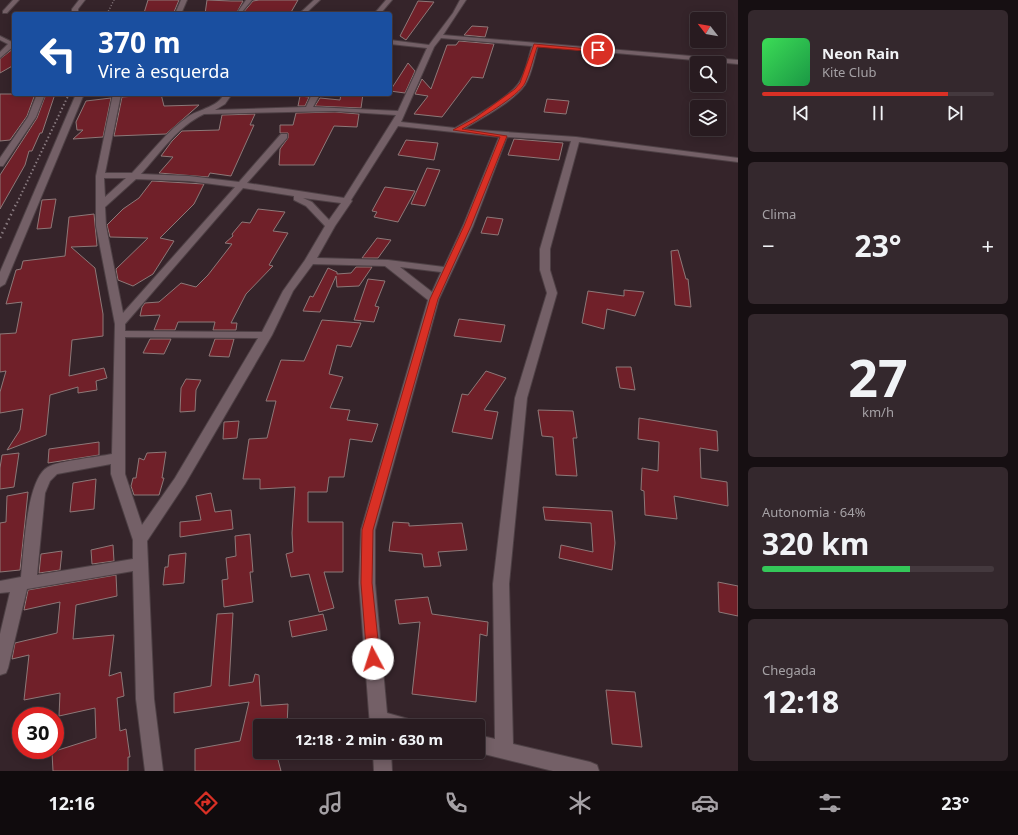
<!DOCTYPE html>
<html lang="pt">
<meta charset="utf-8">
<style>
:root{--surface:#281b20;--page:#34282d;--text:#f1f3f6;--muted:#a5a1a5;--line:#44393e;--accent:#d93025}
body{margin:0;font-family:"Noto Sans",sans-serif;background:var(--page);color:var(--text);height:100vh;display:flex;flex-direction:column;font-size:15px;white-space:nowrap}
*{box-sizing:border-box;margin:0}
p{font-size:13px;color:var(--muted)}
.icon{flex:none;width:22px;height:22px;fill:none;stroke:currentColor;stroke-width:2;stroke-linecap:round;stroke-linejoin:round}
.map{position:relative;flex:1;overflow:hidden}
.drawer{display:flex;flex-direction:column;gap:10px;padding:10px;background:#160f12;width:280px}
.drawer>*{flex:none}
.banner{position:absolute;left:12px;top:12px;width:380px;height:84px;border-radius:4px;box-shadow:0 2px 10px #0003,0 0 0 1px var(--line);background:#1a4fa0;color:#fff;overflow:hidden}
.needle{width:26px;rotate:301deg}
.buttons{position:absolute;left:690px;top:12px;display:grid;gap:8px}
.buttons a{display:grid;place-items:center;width:36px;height:36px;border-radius:4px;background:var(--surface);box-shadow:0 2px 10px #0003,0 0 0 1px var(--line);font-size:20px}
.speed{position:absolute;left:12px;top:707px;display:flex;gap:8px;font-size:20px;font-weight:700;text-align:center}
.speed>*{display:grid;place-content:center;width:52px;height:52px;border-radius:50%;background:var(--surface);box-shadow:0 2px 10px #0003,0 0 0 1px var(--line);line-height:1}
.speed .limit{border:6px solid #d22;background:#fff;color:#111}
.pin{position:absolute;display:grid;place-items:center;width:34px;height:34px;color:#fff;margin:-17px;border:2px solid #fff;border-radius:50%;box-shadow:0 1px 4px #0007}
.me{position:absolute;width:44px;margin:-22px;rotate:355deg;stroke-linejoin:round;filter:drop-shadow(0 0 3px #0008)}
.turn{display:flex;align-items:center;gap:14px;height:84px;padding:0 20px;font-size:18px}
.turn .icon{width:52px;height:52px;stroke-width:2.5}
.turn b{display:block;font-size:28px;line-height:34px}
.big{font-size:30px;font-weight:700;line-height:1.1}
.drawer .widget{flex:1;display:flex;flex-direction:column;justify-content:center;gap:6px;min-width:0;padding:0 14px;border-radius:6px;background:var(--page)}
.drawer .dial{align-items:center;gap:0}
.dial b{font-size:52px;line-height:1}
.song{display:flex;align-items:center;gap:12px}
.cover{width:48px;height:48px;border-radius:6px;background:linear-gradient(135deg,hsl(130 70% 55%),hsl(140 70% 35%))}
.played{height:4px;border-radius:2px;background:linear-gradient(90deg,var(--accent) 80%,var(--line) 80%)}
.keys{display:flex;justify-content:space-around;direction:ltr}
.heat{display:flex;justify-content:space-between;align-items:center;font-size:22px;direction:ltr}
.charge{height:6px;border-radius:3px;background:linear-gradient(90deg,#34c759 64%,var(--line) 0)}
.trip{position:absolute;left:253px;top:719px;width:232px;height:40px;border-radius:4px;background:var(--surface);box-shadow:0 2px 10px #0003,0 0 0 1px var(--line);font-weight:700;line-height:40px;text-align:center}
.tab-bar{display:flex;height:64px;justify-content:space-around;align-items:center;background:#100b0d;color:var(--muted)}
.tab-bar .icon{width:28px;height:28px}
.tab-bar .selected{color:var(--accent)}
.tab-bar b{font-size:18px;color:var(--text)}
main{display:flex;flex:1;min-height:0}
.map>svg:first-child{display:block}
</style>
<main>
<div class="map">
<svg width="738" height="771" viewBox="0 0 738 771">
<rect width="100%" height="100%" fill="#35242a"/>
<g fill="#702029" stroke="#8d7878">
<path d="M148,0H179L174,12L144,13Z"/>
<path d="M207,0L231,1H243L236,14H205Z"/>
<path d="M259,0H298L290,14H242L253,1Z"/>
<path d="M418,1L434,2L406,40L400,36Z"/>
<path d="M472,26L488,27L485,37L464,35Z"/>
<path d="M459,41L494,44L483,78L472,77L442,117L414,114L428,96L415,94L422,79L431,89L447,45H456Z"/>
<path d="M14,48V65L0,73V59Z"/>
<path d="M408,63L415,71L405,93L390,91Z"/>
<path d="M0,94H35L27,116L10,140L0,141Z"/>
<path d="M46,94H55L42,133H40L32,151H29L25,165L0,209V175L37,118Z"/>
<path d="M161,94L164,106L199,105L166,134L114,136L122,97Z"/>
<path d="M341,94H363L361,108L315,106L320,98L340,100Z"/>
<path d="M300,96L309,97L305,106H298Z"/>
<path d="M111,98L103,137L73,139L83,130H77L76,122L86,101Z"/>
<path d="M547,99L569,101L566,114L544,112Z"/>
<path d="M335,112L359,114L357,127L334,126L314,165H279L280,149L288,138V133H280V125H293L296,113Z"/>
<path d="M255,114L250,125H254L231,176L210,173L208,177L159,173L173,157L161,156L172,141L182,131L219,130L222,115Z"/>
<path d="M514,139L563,143L559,160L508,155Z"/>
<path d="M406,140L438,143L434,160L398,155Z"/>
<path d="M427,168L440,170L425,206L411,204Z"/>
<path d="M152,181L204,184L194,204L160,238L174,241L153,274L133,286L118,280L116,269L148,238L110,237L107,225L123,209L139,198Z"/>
<path d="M385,187L415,191L398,222L374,217L377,212L372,211Z"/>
<path d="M56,199L51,228L37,229L42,200Z"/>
<path d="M258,209L285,212L273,231L288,233L269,265L273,266L246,294L231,323H237L236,330H213L215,322H178L175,330H154L160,315L140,316L142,307L145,303L159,302L181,283L196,287L208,275L232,244L225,243L233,236L232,234L242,222L250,223Z"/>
<path d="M94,214L97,246L71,247L95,268L103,314V336L72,340L69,376L104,368L107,378L96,381L97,390L78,393V387L50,395L46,435L7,450L20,430L23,409L0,413V392L6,371L0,372V334L16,333L22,302L6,304L16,270L21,269L23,261L65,256L69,217Z"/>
<path d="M487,217L503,219L498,235L481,233Z"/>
<path d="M377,238L391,240L378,258H362Z"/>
<path d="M678,250L686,279H688L691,307L675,305L671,251Z"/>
<path d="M356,267H372L359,286L337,287L336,276L320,312L303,311L310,296L313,297L328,268L337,272V274L351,273Z"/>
<path d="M368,279L385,281L375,306L379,307L374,322L354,320Z"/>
<path d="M624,290L644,292L635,316L607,309L604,329L582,323L588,291L624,296Z"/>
<path d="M459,319L505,325L501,342L454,336Z"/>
<path d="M322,320L361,323L351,347L337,345L329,374L343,377L330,408L350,410L347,420L378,424L372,442L350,439L344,477H329L327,492H308V522H343V572H324L334,608L319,612L309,574L291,577L286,554L293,552L292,533L295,487L260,489V479H243L249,439L267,438L276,401H266L281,360L304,361Z"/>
<path d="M150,339H171L164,354L143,353Z"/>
<path d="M215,339H234L229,357L209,356Z"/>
<path d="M616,367H631L635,390L620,388Z"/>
<path d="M486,371L506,378L484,410L498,412L492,439L452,432L462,394L468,395Z"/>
<path d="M186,379L201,380L196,390L195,411L180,412L181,388Z"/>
<path d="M538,410L573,411L577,438H573L577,476L556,475L553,437L542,436Z"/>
<path d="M639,418L717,431L718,451L700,448L701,478L727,482L728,506L674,496L677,519L645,515L644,491L641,490L642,468L658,471L659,442L638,439Z"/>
<path d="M239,421L237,438L223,439L224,422Z"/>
<path d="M99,442V455L48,463L49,449Z"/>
<path d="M166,452L162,478H164L159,495H134L131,486L133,478H136L139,458L144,460L147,453Z"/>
<path d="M19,453L14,487L0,489V468L2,455Z"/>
<path d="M96,479L94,509L70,512L73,483Z"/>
<path d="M28,492L20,570L0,572V523L6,522L7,496Z"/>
<path d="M211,493L215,512L231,510L233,529L180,537V522L201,520L196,496Z"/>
<path d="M543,507L612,511L615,543L612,570L559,558L561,545L593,552L591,523L545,520Z"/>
<path d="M393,522L409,523V526L462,523L467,550L438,552L441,566L424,567L422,554L389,551Z"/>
<path d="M250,534L253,572H250L253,602L224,607L222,580L228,579L226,558L236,556L235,536Z"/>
<path d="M113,545L114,561L92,564L91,550Z"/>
<path d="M62,551L60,570L39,573L41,554Z"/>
<path d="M186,553L184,583L163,585L165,567H168L169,555Z"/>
<path d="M116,575L117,596L76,605L73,639L114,635L109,676L121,672L124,696L117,698L120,731L126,729L130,757H128V771H53L52,752L96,738L95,708L59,716L60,693L24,700L29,655L12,659L15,643L57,633L60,602L24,610L28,590Z"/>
<path d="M718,582L738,586V616L719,612Z"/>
<path d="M428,597L432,614L488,622L487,636L480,634L476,702L412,694L420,622L399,624L395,600Z"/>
<path d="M233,613L229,686L253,682L255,674L259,675L261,706L288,704L287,726H260L256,752H276L281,771H195V749L240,741L249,702L174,713V693L211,686L217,614Z"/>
<path d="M323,614L327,630L292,637L289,621Z"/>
<path d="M606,690L635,692L642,747L612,744Z"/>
</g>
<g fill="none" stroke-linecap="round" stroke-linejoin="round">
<g stroke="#4e4045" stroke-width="2">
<g id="minor">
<path d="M13,0H19L7,13H3V11Z"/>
<path d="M79,0H85L78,9V14H72V9Z"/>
<path d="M181,0H187L181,14H175Z"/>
<path d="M246,0H252L241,13H237Z"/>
<path d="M314,0H320L305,14H299Z"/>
<path d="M386,0H392L380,14H374Z"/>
<path d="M460,0H466L443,35L738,60V64L538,46C534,59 532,74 525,85C513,102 482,118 464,129L576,137L738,158V162L579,142L550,249V270L557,293L527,398L509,584L513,744L590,762L597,765L599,771H553L476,752H478V735L495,739L493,584L515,398L547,293L540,270V249L571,141L507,137L473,226L439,299L375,530V583L387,713L412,720L415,726H370L359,583L361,530L428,300L385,266L313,264L293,291L272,335L185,484L147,541L154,699L163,771H145L136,699L133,571L27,589L8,668L6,673L0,675V634L10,592L0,593V581L21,577C24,552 26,479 48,467C58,461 98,457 112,454L115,324L96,226V176L113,94H121L105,173H132C150,154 167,131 189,116C200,109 218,107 224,94H232L225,104L215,110L306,107L312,94H320L313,107L398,111L427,48L390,44V40L429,45L453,13ZM441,38L532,46C528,58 526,74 518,84C507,99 472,118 455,128L401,122L434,47ZM335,111L396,115L344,198L247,183L287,138V134H281L239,182L189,176L141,174C160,153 178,126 204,114ZM398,126L499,137L463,226L444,267L388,260L317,258L335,226L352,201L351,200ZM104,178H126L105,197ZM136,179L189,181L235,187L123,313L106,226L105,207ZM243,188L294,196V200L306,206L325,226L305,260L283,291L262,332L125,331V324ZM303,198L341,203L329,220L312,202ZM400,267L441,272L432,292ZM125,337L258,338L175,478L142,525L125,474ZM111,464V474L133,540V559L37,575L45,493L50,481L57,474Z"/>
<path d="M0,36L14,43V46L0,58V52L8,44L0,40Z"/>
<path d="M37,94H45L36,117L3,166H0V158L28,117Z"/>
<path d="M76,94H84L5,284L0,287V272Z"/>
<path d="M373,752H391L392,771H374Z"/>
</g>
</g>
<use href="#minor" fill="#746067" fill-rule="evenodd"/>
<path stroke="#897b80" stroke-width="1.5" stroke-dasharray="1 2" stroke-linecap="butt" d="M107,14L114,0"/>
<path stroke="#897b80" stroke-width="2" stroke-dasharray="1.5 2.5" stroke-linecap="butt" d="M17,203L69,94"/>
<path stroke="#897b80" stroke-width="2.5" stroke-dasharray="1.5 3.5" stroke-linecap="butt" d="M0,238L17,202"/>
</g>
<path fill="#d93025" stroke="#8d1f18" d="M534,44L600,50L598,52L537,47C533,59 530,72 525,83C519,96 476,121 462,129L507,136L471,226L438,299L373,530L372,583L380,659L378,663L373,664L369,663L367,659L361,583L362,530L430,299L464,226L500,137L453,130L475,118L515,89L520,83Z"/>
</svg>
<div class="buttons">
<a><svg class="needle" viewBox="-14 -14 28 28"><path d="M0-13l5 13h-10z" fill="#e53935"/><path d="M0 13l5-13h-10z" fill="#a5a1a5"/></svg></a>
<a><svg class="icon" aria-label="search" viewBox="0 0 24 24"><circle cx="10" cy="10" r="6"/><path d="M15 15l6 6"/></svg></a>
<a><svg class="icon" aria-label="layers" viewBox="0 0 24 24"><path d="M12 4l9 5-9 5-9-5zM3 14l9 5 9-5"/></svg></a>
</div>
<div class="speed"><div class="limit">30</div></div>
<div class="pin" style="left:598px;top:50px;background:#d93025"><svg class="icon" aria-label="arrive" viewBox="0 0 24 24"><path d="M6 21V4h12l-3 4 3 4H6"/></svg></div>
<svg class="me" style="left:373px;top:659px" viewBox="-20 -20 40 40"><circle r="19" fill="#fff"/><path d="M0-13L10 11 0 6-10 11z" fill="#d93025"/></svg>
<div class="trip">12:18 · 2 min · 630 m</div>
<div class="banner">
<div class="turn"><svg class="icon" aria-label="left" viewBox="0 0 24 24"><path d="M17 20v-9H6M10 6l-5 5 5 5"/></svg><div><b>370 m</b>Vire à esquerda</div></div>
</div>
</div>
<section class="drawer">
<div class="widget">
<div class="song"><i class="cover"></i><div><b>Neon Rain</b><p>Kite Club</p></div></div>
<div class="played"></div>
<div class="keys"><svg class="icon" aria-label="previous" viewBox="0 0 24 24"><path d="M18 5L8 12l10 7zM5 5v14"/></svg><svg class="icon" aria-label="pause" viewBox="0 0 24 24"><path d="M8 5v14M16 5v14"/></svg><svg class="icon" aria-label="next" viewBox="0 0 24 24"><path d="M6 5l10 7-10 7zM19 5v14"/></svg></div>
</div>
<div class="widget"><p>Clima</p>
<div class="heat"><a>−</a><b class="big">23°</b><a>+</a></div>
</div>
<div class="widget dial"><b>27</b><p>km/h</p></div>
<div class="widget"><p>Autonomia · 64%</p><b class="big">320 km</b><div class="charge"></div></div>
<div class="widget"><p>Chegada</p><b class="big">12:18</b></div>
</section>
</main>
<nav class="tab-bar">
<b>12:16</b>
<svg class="icon selected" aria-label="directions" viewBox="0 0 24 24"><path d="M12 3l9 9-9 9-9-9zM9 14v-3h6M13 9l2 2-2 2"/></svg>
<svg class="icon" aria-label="music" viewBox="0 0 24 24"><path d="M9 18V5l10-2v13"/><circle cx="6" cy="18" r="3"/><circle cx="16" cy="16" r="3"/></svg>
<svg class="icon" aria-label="phone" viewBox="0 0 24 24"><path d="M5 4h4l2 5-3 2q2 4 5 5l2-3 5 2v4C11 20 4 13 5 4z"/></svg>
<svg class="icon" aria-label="climate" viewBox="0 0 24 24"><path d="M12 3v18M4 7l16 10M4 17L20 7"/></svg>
<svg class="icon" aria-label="car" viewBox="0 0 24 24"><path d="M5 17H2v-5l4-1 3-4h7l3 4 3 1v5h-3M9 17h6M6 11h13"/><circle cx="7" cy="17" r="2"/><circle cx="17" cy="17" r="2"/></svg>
<svg class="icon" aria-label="filters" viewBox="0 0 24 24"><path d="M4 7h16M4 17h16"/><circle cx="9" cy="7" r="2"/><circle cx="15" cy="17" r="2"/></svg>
<b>23°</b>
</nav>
